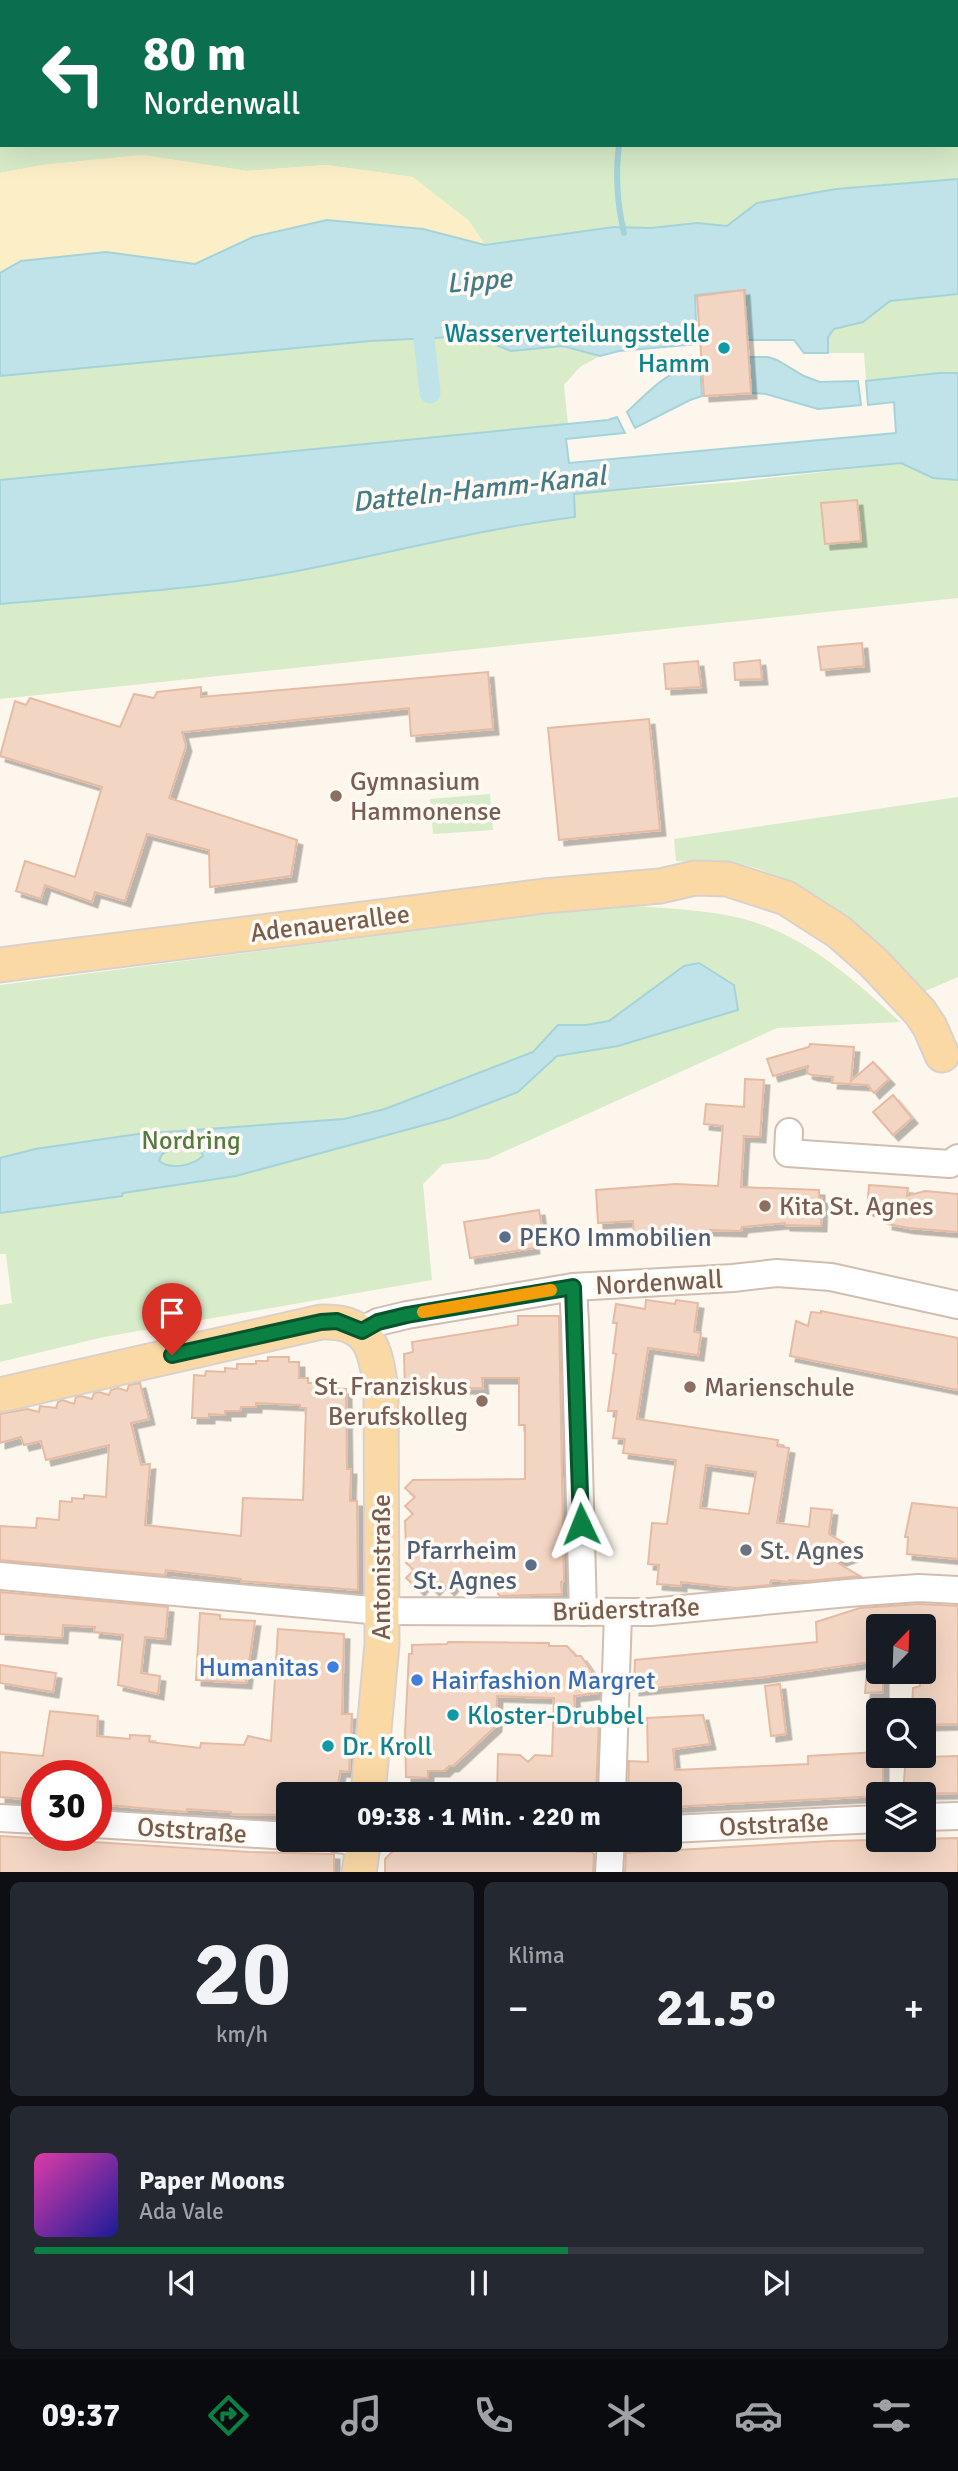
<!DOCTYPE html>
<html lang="de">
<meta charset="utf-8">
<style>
:root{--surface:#171b24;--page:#242831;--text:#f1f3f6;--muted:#9ea1a6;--line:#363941;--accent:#0b8043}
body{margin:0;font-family:Signika,sans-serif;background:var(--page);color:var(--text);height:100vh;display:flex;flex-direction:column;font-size:26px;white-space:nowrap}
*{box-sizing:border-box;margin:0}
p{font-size:23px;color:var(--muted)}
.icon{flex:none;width:38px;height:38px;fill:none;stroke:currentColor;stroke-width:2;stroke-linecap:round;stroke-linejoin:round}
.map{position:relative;height:1872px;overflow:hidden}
.details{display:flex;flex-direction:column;gap:10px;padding:10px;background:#0d0f14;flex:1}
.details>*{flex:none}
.banner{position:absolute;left:0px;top:0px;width:959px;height:147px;box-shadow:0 7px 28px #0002;background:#0b6e4f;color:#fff;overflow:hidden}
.needle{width:46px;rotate:23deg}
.fabs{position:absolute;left:866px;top:1614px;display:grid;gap:14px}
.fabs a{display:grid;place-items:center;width:70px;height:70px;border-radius:7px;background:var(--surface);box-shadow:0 7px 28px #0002;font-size:35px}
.speed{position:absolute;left:21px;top:1760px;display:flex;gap:14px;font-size:35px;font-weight:700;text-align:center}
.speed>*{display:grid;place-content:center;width:91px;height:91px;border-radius:50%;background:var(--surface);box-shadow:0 7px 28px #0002;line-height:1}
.speed .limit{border:10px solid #d22;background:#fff;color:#111}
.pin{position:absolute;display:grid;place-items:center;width:60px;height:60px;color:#fff;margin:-72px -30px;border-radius:50% 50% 50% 0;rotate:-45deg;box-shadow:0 0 7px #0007}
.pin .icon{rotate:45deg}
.me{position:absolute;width:77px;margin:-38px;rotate:358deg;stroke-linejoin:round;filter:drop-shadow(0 0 5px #0008)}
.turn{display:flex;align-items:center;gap:24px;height:147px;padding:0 28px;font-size:32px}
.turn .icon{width:91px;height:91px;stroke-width:2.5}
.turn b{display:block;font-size:49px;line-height:60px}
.big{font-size:52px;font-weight:700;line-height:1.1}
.details .card{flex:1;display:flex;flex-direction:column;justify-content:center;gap:10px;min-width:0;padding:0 24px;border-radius:10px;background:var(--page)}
.details .dial{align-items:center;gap:0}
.dial b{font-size:91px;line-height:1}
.song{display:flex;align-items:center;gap:21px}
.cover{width:84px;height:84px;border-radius:10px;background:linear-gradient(135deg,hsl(320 70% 55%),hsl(240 70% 35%))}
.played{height:7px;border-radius:4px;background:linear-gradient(90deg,var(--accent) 60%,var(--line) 60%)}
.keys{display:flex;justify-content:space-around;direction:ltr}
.heat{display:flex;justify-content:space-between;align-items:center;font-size:38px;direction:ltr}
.details .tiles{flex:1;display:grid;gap:10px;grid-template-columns:1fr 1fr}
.card:last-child{grid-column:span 2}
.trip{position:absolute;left:276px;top:1782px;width:406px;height:70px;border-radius:7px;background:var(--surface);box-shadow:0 7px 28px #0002;font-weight:700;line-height:70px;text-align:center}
.tab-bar{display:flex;height:112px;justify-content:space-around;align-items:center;background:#090b0e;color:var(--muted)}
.tab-bar .icon{width:49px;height:49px}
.tab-bar .current{color:var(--accent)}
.tab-bar b{font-size:32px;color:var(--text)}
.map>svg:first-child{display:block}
</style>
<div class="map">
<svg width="958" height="1873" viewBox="0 0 958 1873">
<defs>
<filter id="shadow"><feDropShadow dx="5.5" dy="5.5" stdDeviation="0" flood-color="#0004"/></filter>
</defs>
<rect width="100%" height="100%" fill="#fdf6ec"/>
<g fill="#d8ecc9" fill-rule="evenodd">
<path d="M0,0H958V179L836,189L757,203L727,226L697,223L651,228L614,227L485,245L469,221L412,177L326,165L247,171L142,155L43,165L0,173ZM2,2H957V145H2Z"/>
<path d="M958,294V373L866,381L864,353H828V337L834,329L863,322L890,301Z"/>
<path d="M474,336L511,351L563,346L600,356L580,367L564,385L568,424L0,480V376L370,341Z"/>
<path d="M901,463L933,478L958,480V598L0,699V604C97,595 196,590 292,572C386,554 479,529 575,517L573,494L737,482Z"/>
<path d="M490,794L493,830L433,834L430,799Z"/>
<path d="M958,797V977L916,995C866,940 827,889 752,867C731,861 698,863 676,861L674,839Z"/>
<path d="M637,906C672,909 709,910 744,919C805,935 855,980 900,1022L777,1028L488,1159L443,1164L423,1184L432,1280L104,1337L0,1362V1305L12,1303L6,1254H0V985L359,938L531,912Z"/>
</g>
<path fill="#fcefc7" d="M142,155L247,171L326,165L413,177L469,221L485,245L423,229L253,237L195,264L106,252L0,273V173L43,165Z"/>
<g fill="#bfe3e8" stroke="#a5d3da" stroke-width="2" fill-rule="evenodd">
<path d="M958,179V294L890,301L863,322L834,329L828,337V353H804L794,340H747L745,290L695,295L697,344L619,351L600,356L563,346L511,351L474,336L370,341L0,376V273L21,261L106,252L195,264L253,237L327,220L423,229L485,245L614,227L651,228L697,223L727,226L757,203L836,189Z"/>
<path d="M748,357H768L777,360L804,376L820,382L858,381L861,405L818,409L766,394L751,393Z"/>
<path d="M700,363L702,396L690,400L635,428L627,412C651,389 667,371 700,363Z"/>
<path d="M939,373H958V480L933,478L901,463L574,494L575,517C479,529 387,554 292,572C196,590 97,595 0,604V480L608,420L617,417L625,433L566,439L569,463L896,433L894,402L868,405L866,381Z"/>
<path d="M699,963L734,985L738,1010L618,1046L557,1056L518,1092L450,1118L236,1176L123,1193L122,1196L0,1213V1158L35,1149L138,1134L344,1119L385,1109L533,1052L558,1025H586L609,1021L684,966ZM189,1149L202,1153L203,1156C192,1166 171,1170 159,1161L162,1154L170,1150Z"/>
</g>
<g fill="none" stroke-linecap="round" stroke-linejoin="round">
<g stroke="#a5d3da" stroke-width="6">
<path d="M911,2L919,0"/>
<path d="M619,145C615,176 617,203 624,233"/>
</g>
<path stroke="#bfe3e8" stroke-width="21" d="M424,339L430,393"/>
</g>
<g fill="#f3d5c3" stroke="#e6bba3" stroke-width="2" fill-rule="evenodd" filter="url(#shadow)">
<path d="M744,290L751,393L704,396L697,296Z"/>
<path d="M857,500L861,541L825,544L821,503Z"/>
<path d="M862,643L864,666L821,670L818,647Z"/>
<path d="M760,660L762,679L735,680L734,663Z"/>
<path d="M698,661L701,687L666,689L664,664Z"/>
<path d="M488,672L493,729L411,736L409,708L182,732L186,746L169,798L297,840L291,876L210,887L209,850L147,834L125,901L95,892L92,902L45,885L41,899L16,891L25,861L75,877L102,787L0,756L15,701L26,705L30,698L120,727L134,694L154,698L157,692L201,687V697Z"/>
<path d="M649,719L660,830L559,840L548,728Z"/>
<path d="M810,1044L854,1047L851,1081L873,1062L889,1079L874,1093L868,1085L832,1083L833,1077L812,1075L807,1073L808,1066L773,1076L767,1059L809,1047Z"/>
<path d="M745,1079L764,1080L760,1137L744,1136L741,1187L819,1190V1198H822L821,1226L785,1225V1223L742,1227L741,1231L706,1230V1240L666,1238V1235L634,1237L633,1221L598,1223L596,1190L676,1184L718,1186L723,1126L704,1124L706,1104L744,1107Z"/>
<path d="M893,1095L912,1118L893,1135L873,1112Z"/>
<path d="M869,1185L908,1188L907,1196L925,1191L958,1194V1232L909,1228L887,1224L888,1212L867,1210Z"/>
<path d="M539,1210L544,1241L533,1243L534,1248L470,1258L464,1222Z"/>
<path d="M646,1300L675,1304L676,1300L698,1303L694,1332L701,1333L698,1355L648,1348L637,1419L778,1440L777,1446L789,1448L777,1523L809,1527L811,1508L832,1510L829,1534L849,1546L853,1556L836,1562L860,1576L808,1581L789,1580V1582L771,1580L770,1585L736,1588L681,1582V1586L657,1584L659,1565L648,1564L652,1523L667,1524L676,1460L623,1453L625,1439L613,1438L617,1411H608L616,1354L613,1353L617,1323H613L616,1304L645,1309ZM706,1465L756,1472L749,1514L700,1508Z"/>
<path d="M821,1311L958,1338V1390L790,1356L796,1321L808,1326L811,1312L821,1313Z"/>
<path d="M518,1316H559L564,1581L561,1582L562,1594L500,1596L498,1594V1584L469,1585L464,1589L456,1582L449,1590L441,1582L434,1590L426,1582L419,1590L406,1578L414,1570L406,1563L413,1555L406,1547L405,1521L413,1514L405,1506L415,1497L405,1488L413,1480L525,1479V1425H519V1378H482L483,1388L405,1389L404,1354L413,1352L412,1342L518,1325Z"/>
<path d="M268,1357H289V1362H299V1378H308V1383H327V1388L346,1389L347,1469H351L350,1501H357L358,1590L241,1581V1579L166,1570L165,1575L0,1560V1526L36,1528L37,1518L59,1520L60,1501L72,1502V1498L84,1499V1495L106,1497L109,1445L46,1460L41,1441L24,1445L21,1437L0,1443V1414L27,1409L39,1412L40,1406L56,1408L58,1402L63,1400L74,1404L76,1397L81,1396L92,1399L94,1393L99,1392L109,1395L111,1390L118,1388L127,1391L129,1385L140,1383L149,1419L131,1423L141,1465L150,1464L145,1525L241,1536L243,1498L303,1500L306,1408H300V1405L256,1403V1407H241L240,1411H225V1415L209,1414V1418H192L194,1375L205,1376L206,1371L225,1372V1368L237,1369V1364H256V1361H268Z"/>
<path d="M912,1503L958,1508V1559L907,1554L908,1537H905Z"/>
<path d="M0,1592L168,1607L165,1639L145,1637L141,1673L160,1676L158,1694L118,1685L123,1635L94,1632L95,1627L63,1625L62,1638L0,1634Z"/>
<path d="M919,1604L958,1606V1724L924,1725V1710L912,1708L913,1688L920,1686L921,1671H924V1626H878V1661L764,1677L634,1690L635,1660L817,1642L816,1622L860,1608Z"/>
<path d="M200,1613L220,1615V1619L255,1621L246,1683L196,1680Z"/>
<path d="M278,1629L344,1634L342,1714H352L349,1772L340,1771L337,1794H289V1815L231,1814V1812L187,1809V1812L96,1804V1776H37V1800L0,1797V1752L43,1756L50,1711L98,1716L97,1736L130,1739V1735L150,1736L149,1742L200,1748L201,1743L244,1745L248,1736L271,1741Z"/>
<path d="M448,1642L549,1643V1646H567L576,1656H581L598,1680V1693L574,1696L576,1723L599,1721L596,1794H497L498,1754L520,1755L528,1762L535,1755L552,1756L554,1698L497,1696L496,1726L453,1766H449L444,1771H428V1778L406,1777L405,1733L409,1654H412V1645L447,1644Z"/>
<path d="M0,1665L56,1673L53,1692L0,1683Z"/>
<path d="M867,1671H883V1692L865,1693Z"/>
<path d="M780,1684L786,1734L771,1736L765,1686Z"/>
<path d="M703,1715L710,1744L673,1749L675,1770L808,1764V1756L878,1752V1755H883V1794H878V1796L670,1807V1794H628L629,1761L648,1762L647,1718Z"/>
<path d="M906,1755H924V1757L958,1756V1793L903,1794Z"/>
<path d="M0,1836L249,1852L334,1854V1873H0Z"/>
<path d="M958,1838V1873H625L626,1853L831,1841Z"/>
<path d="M513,1850L592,1852L594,1854L593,1873H385V1859L393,1851Z"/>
</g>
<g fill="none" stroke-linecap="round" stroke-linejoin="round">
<g stroke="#d1beb0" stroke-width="30">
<g id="minor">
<path d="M789,1132L788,1153L950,1164L958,1158"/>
<path d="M573,1287L575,1323L583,1612"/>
<path d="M361,1331L378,1322L407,1315L573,1287L733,1278L777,1273L831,1277L958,1305"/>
<path d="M0,1576L381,1611L651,1612L848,1593L919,1588L958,1590"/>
<path d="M612,1794L618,1614"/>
<path d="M924,1817L958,1816"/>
<path d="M0,1818L37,1820"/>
<path d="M96,1824L289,1836"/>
<path d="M670,1829L878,1819"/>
<path d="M337,1839L363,1842"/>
<path d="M609,1873L611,1839"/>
</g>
</g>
<g stroke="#dad1cd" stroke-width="37">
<g id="major">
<path d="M0,965L544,896L660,886L695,878L727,879L786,898L839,932L874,963L920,1012L930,1027L942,1055"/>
<path d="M0,1395L321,1322C370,1320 375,1348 381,1389L382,1644L368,1794"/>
<path d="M359,1873L364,1839"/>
</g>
</g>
<use href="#minor" stroke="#fff" stroke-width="26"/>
<use href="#major" stroke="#fbd9a5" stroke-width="33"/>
</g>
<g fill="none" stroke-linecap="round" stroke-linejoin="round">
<g stroke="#07532c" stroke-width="18">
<path id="route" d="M172,1355L321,1322L337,1321L362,1331L378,1322L407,1315L573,1287L581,1524"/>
</g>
<use href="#route" stroke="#0b8043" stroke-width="12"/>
<path stroke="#f59e0b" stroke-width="12" d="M423,1312L551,1290"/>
</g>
<g fill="#0f9aa8" stroke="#fffaf3" stroke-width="2.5">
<circle cx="724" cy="348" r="7"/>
<circle cx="453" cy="1715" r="7"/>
<circle cx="328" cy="1746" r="7"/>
</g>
<g fill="#8d6e63" stroke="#fffaf3" stroke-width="2.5">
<circle cx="336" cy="796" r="7"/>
<circle cx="765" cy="1206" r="7"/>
<circle cx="690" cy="1387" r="7"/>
<circle cx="482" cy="1401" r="7"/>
</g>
<g fill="#5c6f8a" stroke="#fffaf3" stroke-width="2.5">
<circle cx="505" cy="1237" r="7"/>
<circle cx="531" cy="1565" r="7"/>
</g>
<circle fill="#6b7280" stroke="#fffaf3" stroke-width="2.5" cx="746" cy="1550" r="7"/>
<g fill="#3f7fe0" stroke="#fffaf3" stroke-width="2.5">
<circle cx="333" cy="1667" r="7"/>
<circle cx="417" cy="1680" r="7"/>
</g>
<g text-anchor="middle" stroke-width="7" stroke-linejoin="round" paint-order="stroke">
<g font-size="26" fill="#0d838f" stroke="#fffaf3" text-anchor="start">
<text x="710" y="342" text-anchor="end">Wasserverteilungsstelle<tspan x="710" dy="30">Hamm</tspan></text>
<text x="467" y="1724">Kloster-Drubbel</text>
<text x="342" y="1755">Dr. Kroll</text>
</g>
<g font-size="26" fill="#785e54" stroke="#fffaf3" text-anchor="start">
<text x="350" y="790">Gymnasium<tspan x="350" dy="30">Hammonense</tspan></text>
<text x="779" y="1215">Kita St. Agnes</text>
<text x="468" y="1395" text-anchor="end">St. Franziskus<tspan x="468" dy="30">Berufskolleg</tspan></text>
<text x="704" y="1396">Marienschule</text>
</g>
<g font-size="26" fill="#7a5c4d" stroke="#fffaf3">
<text transform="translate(330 923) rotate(-7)" y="9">Adenauerallee</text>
<text transform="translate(659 1282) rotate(-3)" y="9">Nordenwall</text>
<text transform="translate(381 1567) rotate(-90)" y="9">Antonistraße</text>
<text transform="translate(626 1609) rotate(-2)" y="9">Brüderstraße</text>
<text transform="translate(774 1824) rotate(-3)" y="9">Oststraße</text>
<text transform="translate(192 1830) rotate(4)" y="9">Oststraße</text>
</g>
<g font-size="26" fill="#537a41" stroke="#fffaf3">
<text x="191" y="1149">Nordring</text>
</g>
<g font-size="26" fill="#4e5e75" stroke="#fffaf3" text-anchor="start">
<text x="519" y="1246">PEKO Immobilien</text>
<text x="517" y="1559" text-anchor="end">Pfarrheim<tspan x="517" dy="30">St. Agnes</tspan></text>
</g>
<g font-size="26" fill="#5b616d" stroke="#fffaf3" text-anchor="start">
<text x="760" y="1559">St. Agnes</text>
</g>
<g font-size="26" fill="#366cbe" stroke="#fffaf3" text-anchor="end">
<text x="319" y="1676">Humanitas</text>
<text x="431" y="1689" text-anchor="start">Hairfashion Margret</text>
</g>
<g font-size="28" font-style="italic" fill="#437c86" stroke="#fffaf3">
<text transform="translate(479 280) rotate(-5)" y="10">Lippe</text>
<text transform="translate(479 488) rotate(-6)" y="10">Datteln-Hamm-Kanal</text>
</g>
</g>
</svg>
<div class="fabs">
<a><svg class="needle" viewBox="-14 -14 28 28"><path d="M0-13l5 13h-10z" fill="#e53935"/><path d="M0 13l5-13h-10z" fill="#9ea1a6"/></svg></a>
<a><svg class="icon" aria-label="search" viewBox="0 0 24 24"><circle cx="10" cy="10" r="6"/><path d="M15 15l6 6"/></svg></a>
<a><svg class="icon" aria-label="layers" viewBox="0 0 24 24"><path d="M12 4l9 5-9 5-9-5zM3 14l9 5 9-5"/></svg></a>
</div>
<div class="speed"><div class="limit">30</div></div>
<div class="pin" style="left:172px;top:1355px;background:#d93025"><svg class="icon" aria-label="arrive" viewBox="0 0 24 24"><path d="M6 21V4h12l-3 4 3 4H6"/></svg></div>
<svg class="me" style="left:581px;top:1524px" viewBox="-20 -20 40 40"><path d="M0-17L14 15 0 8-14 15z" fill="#0b8043" stroke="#fff" stroke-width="4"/></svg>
<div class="trip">09:38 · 1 Min. · 220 m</div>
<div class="banner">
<div class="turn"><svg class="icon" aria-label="left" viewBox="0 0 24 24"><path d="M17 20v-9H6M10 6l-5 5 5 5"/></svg><div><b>80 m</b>Nordenwall</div></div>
</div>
</div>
<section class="details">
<div class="tiles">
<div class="card dial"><b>20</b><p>km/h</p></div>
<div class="card"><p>Klima</p>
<div class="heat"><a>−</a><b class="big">21.5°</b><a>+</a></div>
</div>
<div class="card">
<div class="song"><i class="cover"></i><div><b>Paper Moons</b><p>Ada Vale</p></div></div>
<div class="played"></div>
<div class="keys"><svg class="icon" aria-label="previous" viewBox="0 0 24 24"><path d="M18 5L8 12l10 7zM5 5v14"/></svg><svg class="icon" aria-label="pause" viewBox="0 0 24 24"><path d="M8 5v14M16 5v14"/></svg><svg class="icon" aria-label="next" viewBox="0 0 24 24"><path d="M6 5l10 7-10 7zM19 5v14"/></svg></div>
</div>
</div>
</section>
<nav class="tab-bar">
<b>09:37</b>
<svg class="icon current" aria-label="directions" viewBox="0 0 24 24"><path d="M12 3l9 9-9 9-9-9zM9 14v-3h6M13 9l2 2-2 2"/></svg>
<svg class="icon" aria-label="music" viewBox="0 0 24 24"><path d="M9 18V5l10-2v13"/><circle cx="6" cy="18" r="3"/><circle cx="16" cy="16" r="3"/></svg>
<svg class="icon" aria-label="phone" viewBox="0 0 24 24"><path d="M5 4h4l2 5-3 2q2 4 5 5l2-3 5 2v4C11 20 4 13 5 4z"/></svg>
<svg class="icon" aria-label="climate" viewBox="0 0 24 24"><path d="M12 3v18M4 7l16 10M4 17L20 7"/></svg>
<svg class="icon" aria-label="car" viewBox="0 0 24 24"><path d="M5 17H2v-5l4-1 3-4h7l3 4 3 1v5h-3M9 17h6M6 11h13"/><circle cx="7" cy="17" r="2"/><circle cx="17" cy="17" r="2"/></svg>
<svg class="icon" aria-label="filters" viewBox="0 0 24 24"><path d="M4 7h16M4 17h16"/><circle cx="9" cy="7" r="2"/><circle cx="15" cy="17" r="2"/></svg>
</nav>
